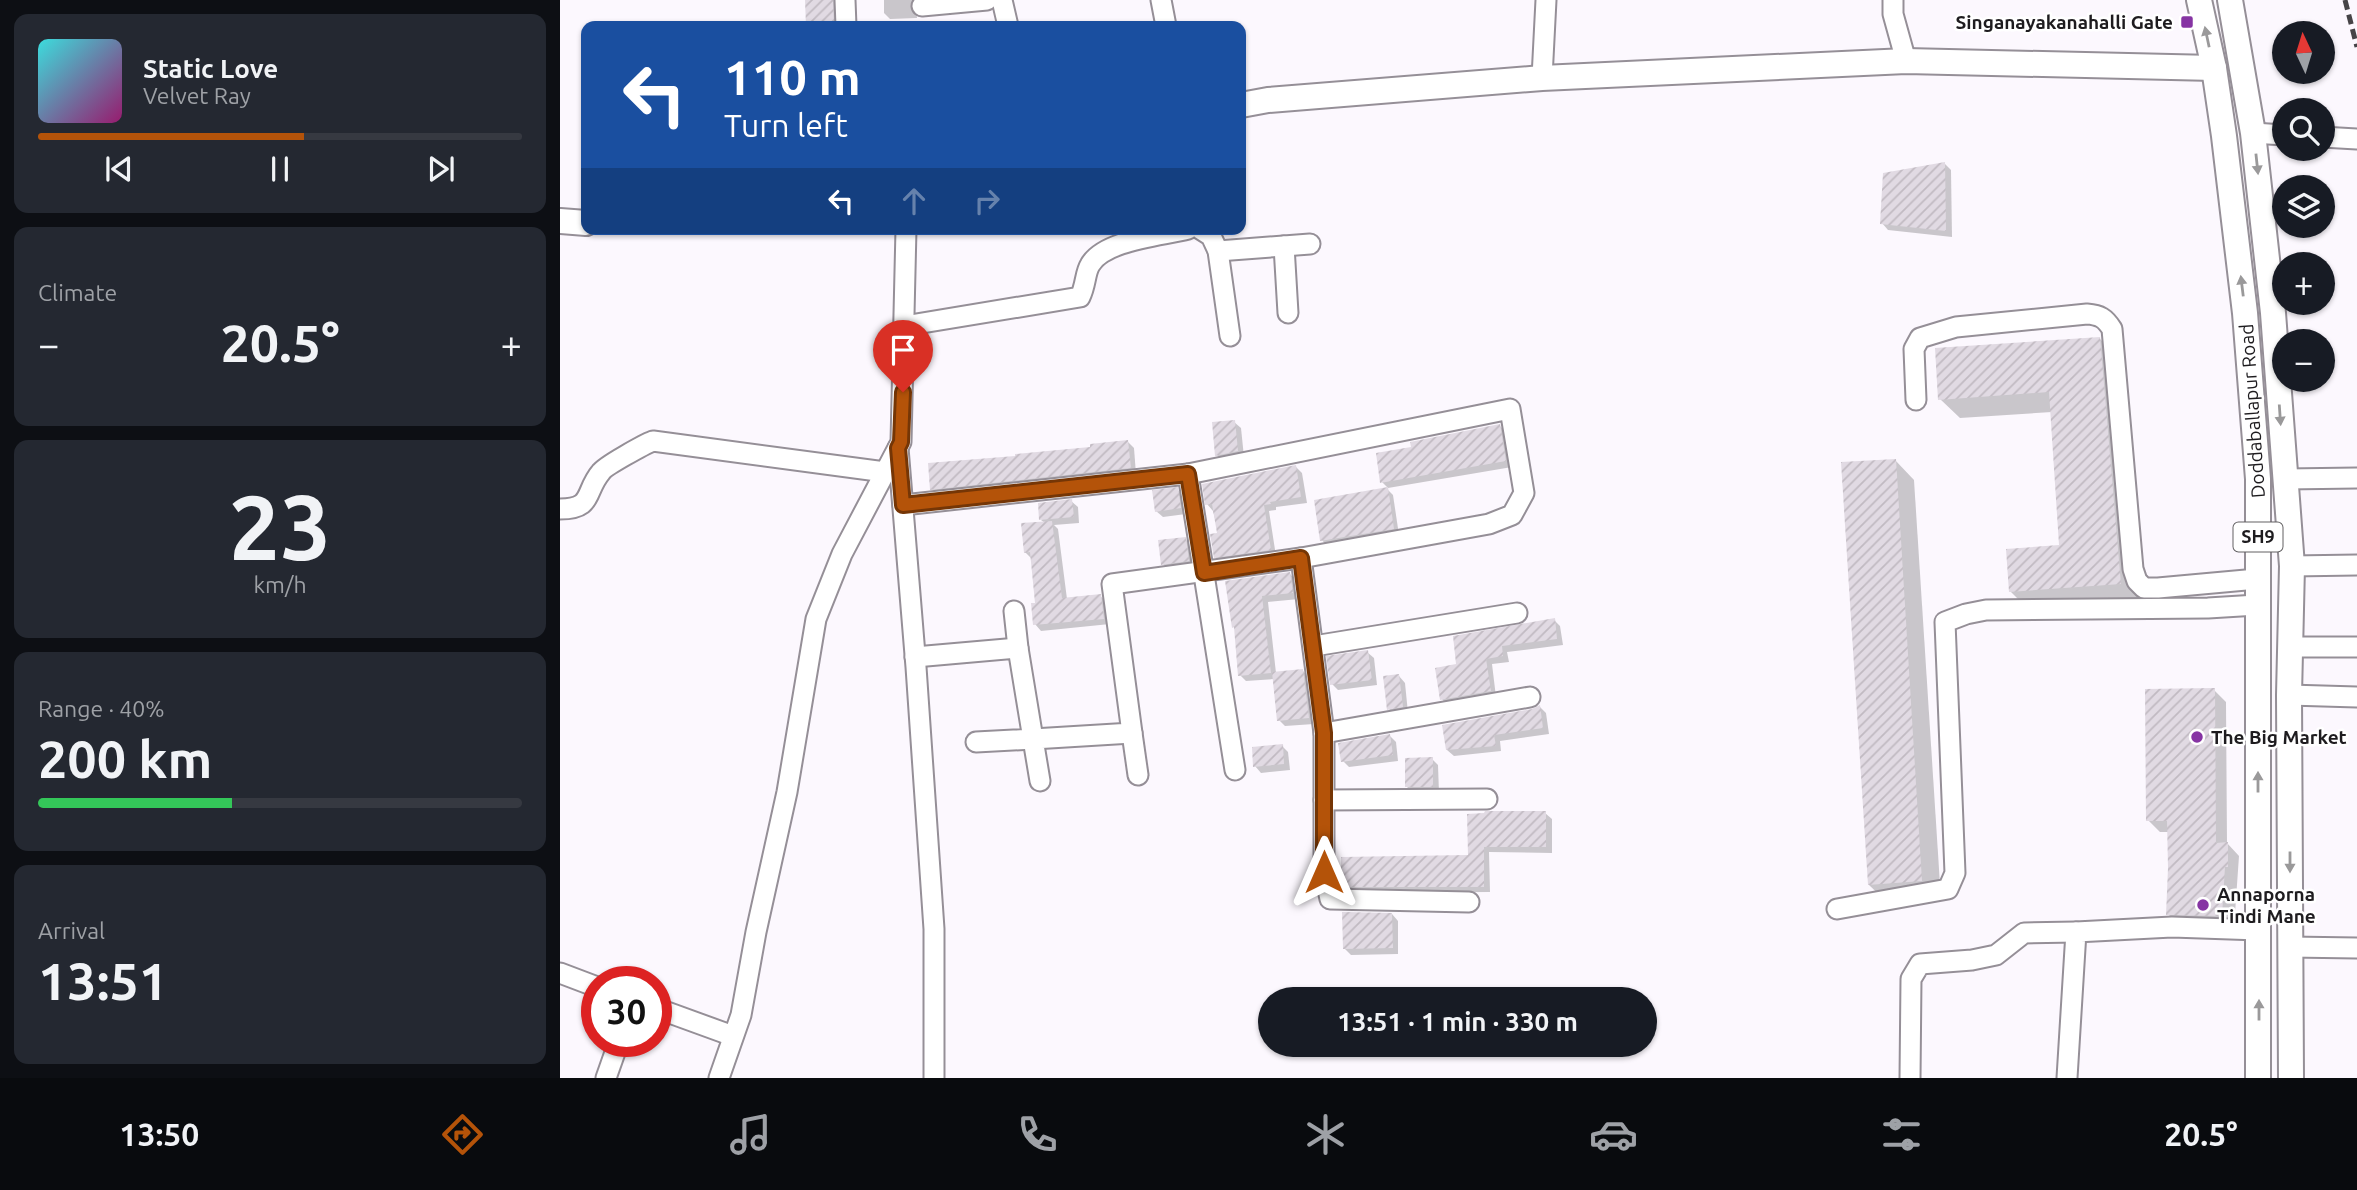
<!DOCTYPE html>
<meta charset="utf-8">
<style>
:root{--surface:#171b24;--page:#242831;--text:#f1f3f6;--muted:#9ea1a6;--line:#363941;--accent:#b45309}
body{margin:0;font-family:Ubuntu,sans-serif;background:var(--page);color:var(--text);height:100vh;display:flex;flex-direction:column;font-size:26px;white-space:nowrap}
*{box-sizing:border-box;margin:0}
p{font-size:23px;color:var(--muted)}
.icon{flex:none;width:38px;height:38px;fill:none;stroke:currentColor;stroke-width:2;stroke-linecap:round;stroke-linejoin:round}
.map{position:relative;flex:1;overflow:hidden}
.side{display:flex;flex-direction:column;gap:14px;padding:14px;background:#0d0f14;width:560px}
.side>*{flex:none}
.top-card{position:absolute;left:21px;top:21px;width:665px;height:214px;border-radius:14px;box-shadow:0 2px 5px #0004;background:#1a4fa0;color:#fff;overflow:hidden}
.needle{width:46px;rotate:356deg}
.controls{position:absolute;left:1712px;top:21px;display:grid;gap:14px}
.controls a{display:grid;place-items:center;width:63px;height:63px;border-radius:50%;background:var(--surface);box-shadow:0 2px 5px #0004;font-size:35px}
.speed{position:absolute;left:21px;top:966px;display:flex;gap:14px;font-size:35px;font-weight:700;text-align:center}
.speed>*{display:grid;place-content:center;width:91px;height:91px;border-radius:50%;background:var(--surface);box-shadow:0 2px 5px #0004;line-height:1}
.speed .limit{border:10px solid #d22;background:#fff;color:#111}
.pin{position:absolute;display:grid;place-items:center;width:60px;height:60px;color:#fff;margin:-72px -30px;border-radius:50% 50% 50% 0;rotate:-45deg;box-shadow:0 0 7px #0007}
.pin .icon{rotate:45deg}
.me{position:absolute;width:77px;margin:-38px;rotate:0deg;stroke-linejoin:round;filter:drop-shadow(0 0 5px #0008)}
.turn{display:flex;align-items:center;gap:24px;height:147px;padding:0 28px;font-size:32px}
.turn .icon{width:91px;height:91px;stroke-width:2.5}
.turn b{display:block;font-size:49px;line-height:60px}
.lanes{display:flex;align-items:center;height:66px;padding:0 28px;background:#0003;justify-content:center;gap:35px;direction:ltr}
.lanes .off{opacity:.35}
.big{font-size:52px;font-weight:700;line-height:1.1}
.side .card{flex:1;display:flex;flex-direction:column;justify-content:center;gap:10px;min-width:0;padding:0 24px;border-radius:14px;background:var(--page)}
.side .dial{align-items:center;gap:0}
.dial b{font-size:91px;line-height:1}
.song{display:flex;align-items:center;gap:21px}
.cover{width:84px;height:84px;border-radius:10px;background:linear-gradient(135deg,hsl(180 70% 55%),hsl(320 70% 35%))}
.played{height:7px;border-radius:4px;background:linear-gradient(90deg,var(--accent) 55%,var(--line) 55%)}
.keys{display:flex;justify-content:space-around;direction:ltr}
.heat{display:flex;justify-content:space-between;align-items:center;font-size:38px;direction:ltr}
.charge{height:10px;border-radius:5px;background:linear-gradient(90deg,#34c759 40%,var(--line) 0)}
.trip{position:absolute;left:698px;top:987px;width:399px;height:70px;border-radius:35px;background:var(--surface);box-shadow:0 2px 5px #0004;font-weight:700;line-height:70px;text-align:center}
.tab-bar{display:flex;height:112px;justify-content:space-around;align-items:center;background:#090b0e;color:var(--muted)}
.tab-bar .icon{width:49px;height:49px}
.tab-bar .active{color:var(--accent)}
.tab-bar b{font-size:32px;color:var(--text)}
main{display:flex;flex:1;min-height:0}
.map>svg:first-child{display:block}
</style>
<main>
<section class="side">
<div class="card">
<div class="song"><i class="cover"></i><div><b>Static Love</b><p>Velvet Ray</p></div></div>
<div class="played"></div>
<div class="keys"><svg class="icon" aria-label="previous" viewBox="0 0 24 24"><path d="M18 5L8 12l10 7zM5 5v14"/></svg><svg class="icon" aria-label="pause" viewBox="0 0 24 24"><path d="M8 5v14M16 5v14"/></svg><svg class="icon" aria-label="next" viewBox="0 0 24 24"><path d="M6 5l10 7-10 7zM19 5v14"/></svg></div>
</div>
<div class="card"><p>Climate</p>
<div class="heat"><a>−</a><b class="big">20.5°</b><a>+</a></div>
</div>
<div class="card dial"><b>23</b><p>km/h</p></div>
<div class="card"><p>Range · 40%</p><b class="big">200 km</b><div class="charge"></div></div>
<div class="card"><p>Arrival</p><b class="big">13:51</b></div>
</section>
<div class="map">
<svg width="1797" height="1078" viewBox="0 0 1797 1078">
<defs>
<pattern id="building-hatch" width="6" height="6" patternUnits="userSpaceOnUse" patternTransform="scale(1.75)"><rect width="6" height="6" fill="#e1dae3"/><path d="M-1 1l2-2M0 6l6-6M5 7l2-2" fill="none" stroke="#c1bac2"/></pattern>
</defs>
<rect width="100%" height="100%" fill="#fcf8fe"/>
<g fill="#0003">
<path d="M246,0H281L279,26H246Z"/>
<path d="M324,0H356L357,18L330,19L324,13Z"/>
<path d="M1385,164L1391,170L1392,237L1328,230L1322,223Z"/>
<path d="M1540,339L1559,358L1580,603L1470,611L1450,591L1501,547L1492,412L1400,418L1380,399Z"/>
<path d="M674,422L681,428L684,457L663,461L657,455Z"/>
<path d="M939,425L946,432L952,467L828,488L822,482L853,449Z"/>
<path d="M568,442L574,448L576,474L378,495L372,489L532,448Z"/>
<path d="M1335,460L1354,480L1381,900L1329,904L1309,885Z"/>
<path d="M736,467L742,473L747,503L716,507V510L709,511L716,556L662,563L655,557L659,534L653,511L647,504Z"/>
<path d="M617,489L623,496L626,514L603,517L596,511Z"/>
<path d="M827,489L833,495L839,535L768,547L762,540Z"/>
<path d="M511,501L518,507L519,523L494,525L498,529L507,599L540,596L547,602L550,624L481,631L475,624L477,604L472,559L465,552L485,523L481,520Z"/>
<path d="M625,539L631,545L635,567L609,570L603,564Z"/>
<path d="M730,574L736,580L739,599L708,602L716,673L743,671L749,677L754,724L725,726L719,720L715,679L686,681L680,675L676,629L674,627L667,582Z"/>
<path d="M994,620L1000,626L1003,645L947,652L949,662L932,664L936,697L888,706L882,699L898,666Z"/>
<path d="M807,652L814,658L817,685L778,690L772,684Z"/>
<path d="M839,676L845,683L848,713L835,715L829,709Z"/>
<path d="M1654,690L1666,702L1667,843L1679,856L1674,928L1620,926L1608,914L1609,832H1600L1588,820Z"/>
<path d="M980,707L986,713L989,734L940,741L941,751L894,756L887,750Z"/>
<path d="M830,736L836,742L838,761L789,767L783,761Z"/>
<path d="M722,746L728,752L730,770L701,773L695,766Z"/>
<path d="M872,759L878,765L879,793H853L847,787Z"/>
<path d="M985,813L992,819V853L929,852L930,892L790,893L783,886L910,857L909,815Z"/>
<path d="M832,914L838,921V954L791,955L784,948Z"/>
</g>
<g fill="url(#building-hatch)">
<path d="M245,0H273L274,26H246Z"/>
<path d="M1385,162L1386,231L1320,224L1323,173Z"/>
<path d="M1540,337L1561,584L1449,592L1446,549L1499,545L1489,392L1378,400L1375,348Z"/>
<path d="M675,420L678,451L655,456L652,422Z"/>
<path d="M940,424L946,461L820,483L816,453L851,447L850,442Z"/>
<path d="M568,440L571,468L370,490L368,463L455,456V454L530,447V444Z"/>
<path d="M1336,459L1362,881L1308,885L1281,462Z"/>
<path d="M736,465L741,497L710,502L711,504L704,505L711,550L654,558L650,534L657,533L652,504L645,505L642,484Z"/>
<path d="M618,487L621,508L595,512L592,490Z"/>
<path d="M828,487L834,529L760,541L754,500Z"/>
<path d="M512,499L514,517L479,520L478,503Z"/>
<path d="M492,521L502,598L541,594L544,619L473,625L471,603H475L470,552L464,553L461,523Z"/>
<path d="M626,537L629,561L601,565L598,540Z"/>
<path d="M730,572L733,593L702,596L711,673L678,676L674,627L672,628L665,581Z"/>
<path d="M995,618L997,639L942,646L943,656L926,659L931,691L880,700L875,668L896,664L893,636Z"/>
<path d="M808,650L812,680L770,685L766,656Z"/>
<path d="M743,669L749,718L717,721L712,672Z"/>
<path d="M839,674L843,707L827,710L823,676Z"/>
<path d="M1655,688L1656,843L1668,842V867H1665L1662,916L1606,915L1608,868L1607,821H1586L1585,689Z"/>
<path d="M980,705L983,728L934,735L936,746L886,750L882,725L972,709Z"/>
<path d="M830,734L833,755L781,762L778,743Z"/>
<path d="M723,744L724,764L693,767L692,747Z"/>
<path d="M873,757V787H845V758Z"/>
<path d="M925,811H986V847H924V887H781V857L908,855L907,814L924,813Z"/>
<path d="M782,912L832,913L833,948L783,949Z"/>
</g>
<g fill="none" stroke-linecap="round" stroke-linejoin="round">
<g stroke="#958f97" stroke-width="23">
<g id="minor">
<path d="M285,0L286,26"/>
<path d="M442,0L448,26"/>
<path d="M601,0L606,26"/>
<path d="M1333,0V14L1346,61"/>
<path d="M362,6L427,0"/>
<path d="M982,78L986,0"/>
<path d="M1693,133L1724,135"/>
<path d="M1762,137L1797,139"/>
<path d="M640,229L651,236L658,251L670,336"/>
<path d="M724,246L728,313"/>
<path d="M658,251L750,244"/>
<path d="M344,326L520,297C526,285 525,273 530,265C544,240 601,236 628,229"/>
<path d="M1356,400L1354,349L1360,338L1396,327L1527,314C1540,315 1545,318 1552,329L1573,569L1577,581L1584,588H1598L1697,579"/>
<path d="M338,448L356,667L374,929V1078"/>
<path d="M628,474L675,770"/>
<path d="M1725,479L1797,478"/>
<path d="M343,505L628,474L950,409L964,493L952,515L929,524L741,558"/>
<path d="M0,509C34,509 24,492 41,472C45,466 85,444 93,441L325,472"/>
<path d="M1732,566L1797,565"/>
<path d="M454,611L458,648"/>
<path d="M754,646L957,613"/>
<path d="M1729,647H1797"/>
<path d="M355,657L458,648L473,739L416,742"/>
<path d="M1729,695L1797,697"/>
<path d="M572,733L578,775"/>
<path d="M764,733L970,697"/>
<path d="M480,781L473,739L572,733L552,584L741,558L764,733V871L770,899L909,902"/>
<path d="M764,800L927,799"/>
<path d="M1277,909L1388,889L1395,873L1385,622L1406,614L1426,610L1648,608L1697,605"/>
<path d="M1730,947L1797,948"/>
<path d="M0,973L37,987"/>
<path d="M96,1008L173,1036"/>
<path d="M46,1078L59,1041"/>
<path d="M159,1078L181,1015L196,932L227,792L256,619L282,554L341,442L346,229"/>
<path d="M1350,1078L1351,979L1360,964L1412,960L1436,955L1464,933L1516,932"/>
<path d="M1507,1078L1516,932L1612,927L1699,930"/>
</g>
</g>
<g stroke="#958f97" stroke-width="28">
<g id="major">
<path d="M1639,0L1654,68L1664,136L1685,313L1698,479V1078"/>
<path d="M1670,0L1693,133L1713,313L1732,566L1729,695L1731,1078"/>
<path d="M681,105L708,100L982,78L1346,61L1654,68"/>
<path d="M0,221L26,223"/>
</g>
</g>
<use href="#minor" stroke="#fff" stroke-width="19"/>
<use href="#major" stroke="#fff" stroke-width="24"/>
<path stroke="#464447" stroke-width="5" stroke-dasharray="10 5" stroke-linecap="butt" d="M1785,0L1797,47"/>
</g>
<defs><path id="oneway-solid" d="M-6-.8H1V-3.2L6.5 0L1 3.2V.8H-6Z" transform="scale(1.75)"/></defs>
<g fill="#9a999a">
<use href="#oneway-solid" transform="translate(1647 37) rotate(-102)"/>
<use href="#oneway-solid" transform="translate(1697 164) rotate(84)"/>
<use href="#oneway-solid" transform="translate(1682 286) rotate(-97)"/>
<use href="#oneway-solid" transform="translate(1720 415) rotate(86)"/>
<use href="#oneway-solid" transform="translate(1698 782) rotate(-90)"/>
<use href="#oneway-solid" transform="translate(1730 862) rotate(90)"/>
<use href="#oneway-solid" transform="translate(1699 1010) rotate(-90)"/>
</g>
<g fill="none" stroke-linecap="round" stroke-linejoin="round">
<g stroke="#753606" stroke-width="18">
<path id="route" d="M343,392L341,442L338,448L343,505L628,474L644,573L741,558L764,733V872"/>
</g>
<use href="#route" stroke="#b45309" stroke-width="12"/>
</g>
<g fill="#8634a3" stroke="#fff" stroke-width="2.5">
<rect x="1620" y="15" width="14" height="14" rx="3.5"/>
<circle cx="1637" cy="737" r="7"/>
<circle cx="1643" cy="905" r="7"/>
</g>
<g text-anchor="middle" stroke-width="5" stroke-linejoin="round" paint-order="stroke">
<rect fill="#fff" stroke="#626062" stroke-width="2" x="1673.5" y="522.5" width="49" height="29" rx="5"/>
<g font-size="18" font-weight="bold" fill="#1e1c1f">
<text x="1698" y="543">SH9</text>
</g>
<g font-size="19" font-weight="bold" fill="#1e1c1f" stroke="#fff" text-anchor="start">
<text x="1613" y="29" text-anchor="end">Singanayakanahalli Gate</text>
<text x="1651" y="744">The Big Market</text>
<text x="1657" y="901">Annaporna<tspan x="1657" dy="22">Tindi Mane</tspan></text>
</g>
<g font-size="19" fill="#1e1c1f" stroke="#fff">
<text transform="translate(1692 411) rotate(-94)" y="7">Doddaballapur Road</text>
</g>
</g>
</svg>
<div class="controls">
<a><svg class="needle" viewBox="-14 -14 28 28"><path d="M0-13l5 13h-10z" fill="#e53935"/><path d="M0 13l5-13h-10z" fill="#9ea1a6"/></svg></a>
<a><svg class="icon" aria-label="search" viewBox="0 0 24 24"><circle cx="10" cy="10" r="6"/><path d="M15 15l6 6"/></svg></a>
<a><svg class="icon" aria-label="layers" viewBox="0 0 24 24"><path d="M12 4l9 5-9 5-9-5zM3 14l9 5 9-5"/></svg></a>
<a>+</a>
<a>−</a>
</div>
<div class="speed"><div class="limit">30</div></div>
<div class="pin" style="left:343px;top:392px;background:#d93025"><svg class="icon" aria-label="arrive" viewBox="0 0 24 24"><path d="M6 21V4h12l-3 4 3 4H6"/></svg></div>
<svg class="me" style="left:764px;top:872px" viewBox="-20 -20 40 40"><path d="M0-17L14 15 0 8-14 15z" fill="#b45309" stroke="#fff" stroke-width="4"/></svg>
<div class="trip">13:51 · 1 min · 330 m</div>
<div class="top-card">
<div class="turn"><svg class="icon" aria-label="left" viewBox="0 0 24 24"><path d="M17 20v-9H6M10 6l-5 5 5 5"/></svg><div><b>110 m</b>Turn left</div></div>
<div class="lanes"><svg class="icon" aria-label="left" viewBox="0 0 24 24"><path d="M17 20v-9H6M10 6l-5 5 5 5"/></svg><svg class="icon off" aria-label="ahead" viewBox="0 0 24 24"><path d="M12 20V5M6 11l6-6 6 6"/></svg><svg class="icon off" aria-label="right" viewBox="0 0 24 24"><path d="M7 20v-9h11M14 6l5 5-5 5"/></svg></div>
</div>
</div>
</main>
<nav class="tab-bar">
<b>13:50</b>
<svg class="icon active" aria-label="directions" viewBox="0 0 24 24"><path d="M12 3l9 9-9 9-9-9zM9 14v-3h6M13 9l2 2-2 2"/></svg>
<svg class="icon" aria-label="music" viewBox="0 0 24 24"><path d="M9 18V5l10-2v13"/><circle cx="6" cy="18" r="3"/><circle cx="16" cy="16" r="3"/></svg>
<svg class="icon" aria-label="phone" viewBox="0 0 24 24"><path d="M5 4h4l2 5-3 2q2 4 5 5l2-3 5 2v4C11 20 4 13 5 4z"/></svg>
<svg class="icon" aria-label="climate" viewBox="0 0 24 24"><path d="M12 3v18M4 7l16 10M4 17L20 7"/></svg>
<svg class="icon" aria-label="car" viewBox="0 0 24 24"><path d="M5 17H2v-5l4-1 3-4h7l3 4 3 1v5h-3M9 17h6M6 11h13"/><circle cx="7" cy="17" r="2"/><circle cx="17" cy="17" r="2"/></svg>
<svg class="icon" aria-label="filters" viewBox="0 0 24 24"><path d="M4 7h16M4 17h16"/><circle cx="9" cy="7" r="2"/><circle cx="15" cy="17" r="2"/></svg>
<b>20.5°</b>
</nav>
